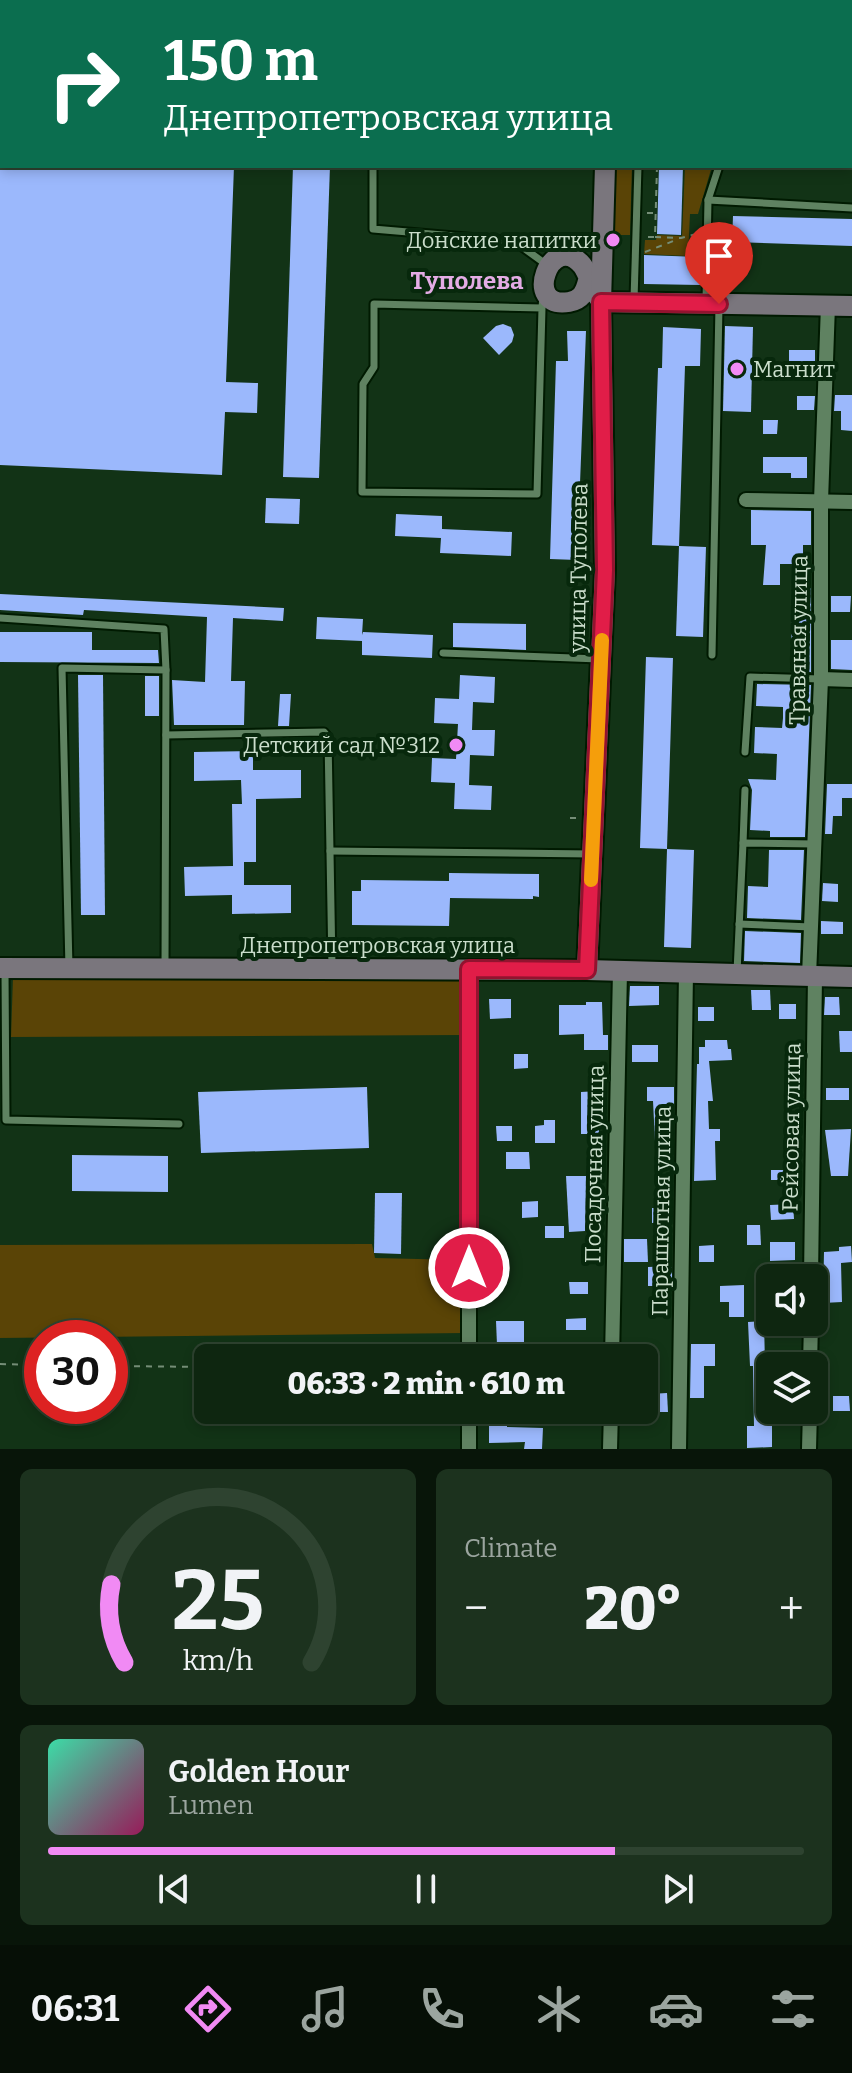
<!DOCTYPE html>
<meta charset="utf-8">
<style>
:root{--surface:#0e2610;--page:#1c321e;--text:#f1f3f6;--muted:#9ba59f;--line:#2e4330;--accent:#f18af4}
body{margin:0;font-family:Bitter,serif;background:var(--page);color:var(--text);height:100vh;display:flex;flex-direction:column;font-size:30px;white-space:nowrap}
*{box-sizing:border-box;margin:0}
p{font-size:26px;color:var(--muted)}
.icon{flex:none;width:44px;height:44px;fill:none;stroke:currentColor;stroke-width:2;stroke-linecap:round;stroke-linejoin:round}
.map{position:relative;height:1449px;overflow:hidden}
.drawer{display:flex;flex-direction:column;gap:20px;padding:20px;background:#081509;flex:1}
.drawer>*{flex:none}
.hud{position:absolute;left:0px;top:0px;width:852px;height:168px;box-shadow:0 4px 12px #0003,0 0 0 2px var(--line);background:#0b6e4f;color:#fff;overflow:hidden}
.tools{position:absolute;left:756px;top:1264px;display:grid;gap:16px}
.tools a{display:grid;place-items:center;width:72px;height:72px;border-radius:12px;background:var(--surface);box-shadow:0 4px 12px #0003,0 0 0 2px var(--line);font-size:40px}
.speed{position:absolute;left:24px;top:1320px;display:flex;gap:16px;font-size:40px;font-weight:700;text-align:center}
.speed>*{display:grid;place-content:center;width:104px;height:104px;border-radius:50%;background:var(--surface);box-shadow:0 4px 12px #0003,0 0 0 2px var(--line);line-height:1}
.speed .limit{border:12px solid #d22;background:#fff;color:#111}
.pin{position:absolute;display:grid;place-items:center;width:68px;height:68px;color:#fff;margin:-82px -34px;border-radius:50% 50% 50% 0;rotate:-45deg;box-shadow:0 0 8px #0007}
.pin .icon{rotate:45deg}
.me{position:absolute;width:88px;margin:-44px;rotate:0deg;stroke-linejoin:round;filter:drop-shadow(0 0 6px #0008)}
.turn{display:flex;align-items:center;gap:28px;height:168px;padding:0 32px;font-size:36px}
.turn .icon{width:104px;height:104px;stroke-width:2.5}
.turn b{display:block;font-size:56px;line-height:68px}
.big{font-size:60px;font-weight:800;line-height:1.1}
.drawer .card{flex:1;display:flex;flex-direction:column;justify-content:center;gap:12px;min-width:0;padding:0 28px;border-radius:12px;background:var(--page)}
.drawer .dial{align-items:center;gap:0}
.dial svg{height:208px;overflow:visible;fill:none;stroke:var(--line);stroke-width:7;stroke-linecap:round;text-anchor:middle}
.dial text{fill:var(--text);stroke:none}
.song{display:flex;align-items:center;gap:24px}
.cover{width:96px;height:96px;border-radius:12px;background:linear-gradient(135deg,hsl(160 70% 55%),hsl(330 70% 35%))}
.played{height:8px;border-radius:4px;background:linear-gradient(90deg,var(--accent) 75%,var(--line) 75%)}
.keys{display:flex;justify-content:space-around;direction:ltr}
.heat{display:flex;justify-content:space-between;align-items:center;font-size:44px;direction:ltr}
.drawer .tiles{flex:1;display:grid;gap:20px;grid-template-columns:1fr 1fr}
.card:last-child{grid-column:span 2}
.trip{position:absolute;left:194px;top:1344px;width:464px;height:80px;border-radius:12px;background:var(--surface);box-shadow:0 4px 12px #0003,0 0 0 2px var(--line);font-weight:800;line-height:80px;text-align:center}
.tabs{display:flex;height:128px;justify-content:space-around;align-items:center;background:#060f06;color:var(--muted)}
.tabs .icon{width:56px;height:56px}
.tabs .current{color:var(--accent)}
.tabs b{font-size:36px;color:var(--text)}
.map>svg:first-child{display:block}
</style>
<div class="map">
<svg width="852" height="1449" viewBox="0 0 852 1449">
<rect width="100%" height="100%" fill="#123316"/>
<g fill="#5a4406">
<path d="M612,166H632L630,235H610Z"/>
<path d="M685,166H712L698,214H690L688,256L644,254L645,240H656L657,235L682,236Z"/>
<path d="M13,977L466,978V1035L11,1037Z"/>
<path d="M372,1244L375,1258L462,1260L466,1333L0,1338V1245Z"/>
</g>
<g fill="#9bb8fc">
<path d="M0,166H234L226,382L258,383L257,413L225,412L222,475L0,465Z"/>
<path d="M293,166H330L319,478L283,477Z"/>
<path d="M659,166H683L681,235L657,234Z"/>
<path d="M733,216L852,219V246L732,242Z"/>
<path d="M644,255L700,257V285L644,284Z"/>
<path d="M503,324L511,327L514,335L512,342L499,355L483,338L496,326Z"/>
<path d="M725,326L753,327L751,412L723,411Z"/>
<path d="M663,327L701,329L700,366H685L679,546L652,545L658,368H662Z"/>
<path d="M567,331H586L577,560L550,559L556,361H568Z"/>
<rect x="789" y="350" width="26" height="22"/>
<path d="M835,395H852V431L841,430V411H834Z"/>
<path d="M797,396H815L814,410H797Z"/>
<path d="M763,420H778L777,434H763Z"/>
<path d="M763,457H807V478H791V473H763Z"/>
<path d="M266,498L300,499L299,524L265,523Z"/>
<path d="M751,510L811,511V545H803V564H780V585H763L766,545H751Z"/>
<path d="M396,514L442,516V529L512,532L511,556L440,553L441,538L395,536Z"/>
<path d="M679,546L706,547L703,637L676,636Z"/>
<path d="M792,588H811V672H791Z"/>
<path d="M0,594L284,608L283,621L233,618L231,681H245L244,725H174L172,680L205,682L207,617L84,610L83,615L0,610Z"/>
<path d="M831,596H851L850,612H831Z"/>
<path d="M317,617L363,619L362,635L363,632L433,635L432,658L362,655V641L316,639Z"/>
<path d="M453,623L526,624V650L453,647Z"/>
<path d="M0,632H92V650H158L159,663L0,662Z"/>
<path d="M831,640H852V670L831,669Z"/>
<path d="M646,657L673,658L667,849L640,848Z"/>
<path d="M78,675H103L105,915H81Z"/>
<path d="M460,675L495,677L494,703L473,702L472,730H495L494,756L470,755L469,785L492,786L491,810L454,809L455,783L431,782L432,758L456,759L458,724L434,723L435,698L459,699Z"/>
<rect x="145" y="676" width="14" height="40"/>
<path d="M757,684L811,685L805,837H770V831L750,830L752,790L748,779L776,780L777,754L754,753L755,727L782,728L783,718V707L756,706Z"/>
<path d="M280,694H291L289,726H278Z"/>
<path d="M253,751V770H301V798L256,799V862H244V885H291V913L232,914V895L185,896L184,867L233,866L232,804H242L241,780L194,781V752Z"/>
<path d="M827,784H852V798H842V816H833L832,834H825Z"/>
<path d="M667,849L694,850L691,948L664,947Z"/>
<path d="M769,850H804L801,920L747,918L748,886L768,887Z"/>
<path d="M449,873L539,874V897L533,896V899L450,898L449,926L352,925V891H361V880L449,881Z"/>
<path d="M823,883L838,884V902L822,901Z"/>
<path d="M821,921L843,922V934H821Z"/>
<path d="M745,931L801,933L800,963L744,961Z"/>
<path d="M630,986H659V1005L629,1006Z"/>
<path d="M751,990H770L771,1010H752Z"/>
<path d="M825,997H839L840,1015H824Z"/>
<path d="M489,999H511V1018L490,1019Z"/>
<path d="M586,1002H602L603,1035H608V1050H584V1034L559,1035V1005H586Z"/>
<rect x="779" y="1004" width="17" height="15"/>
<rect x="698" y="1007" width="16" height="14"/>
<path d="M839,1031H852V1052H840Z"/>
<path d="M705,1040H727L728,1049H731L732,1060L709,1061L713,1101H708L709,1129H720V1141H715L716,1180L694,1181L697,1064H699V1047H705Z"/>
<rect x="632" y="1045" width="26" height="17"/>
<path d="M514,1054H528V1068L514,1069Z"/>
<rect x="788" y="1078" width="15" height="19"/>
<path d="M367,1087L369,1148L201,1153L198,1092Z"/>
<path d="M647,1087H674V1114H667L670,1161H656L653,1101H647Z"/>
<rect x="826" y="1088" width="23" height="12"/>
<path d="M598,1091L599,1134H581V1092Z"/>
<path d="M544,1120H555V1143H535V1126L544,1125Z"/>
<path d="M496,1126H512V1141H497Z"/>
<path d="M851,1129L848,1176H831L825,1130Z"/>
<path d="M506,1152H529L530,1169H506Z"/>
<path d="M72,1155L168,1156V1192L72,1191Z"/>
<path d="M771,1170H792L793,1180H771Z"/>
<path d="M566,1176H586L585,1231L569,1232Z"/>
<path d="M375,1193H402L401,1254L374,1253Z"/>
<path d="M538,1201V1217L522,1218V1202Z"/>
<path d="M793,1204L794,1219L771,1220L770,1205Z"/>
<path d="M652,1208H669L670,1222L652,1223Z"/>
<path d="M747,1225H760L761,1245H747Z"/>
<rect x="545" y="1226" width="19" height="12"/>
<path d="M624,1239H647L648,1262H624Z"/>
<path d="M770,1242H795V1260L770,1261Z"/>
<path d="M714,1245V1262H699V1246Z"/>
<path d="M851,1246L852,1262L841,1263L842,1302L823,1303L824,1252L839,1251V1247Z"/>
<path d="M672,1266V1279L662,1280V1286H648V1267Z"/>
<path d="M569,1282H588V1294H570Z"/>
<path d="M744,1285V1317H729V1302H720V1286Z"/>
<path d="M586,1318V1330H566V1319Z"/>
<path d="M496,1321H524V1345H497Z"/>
<path d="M764,1321L765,1365H770V1410H800V1423H772V1447L747,1448V1426H754L753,1366H750L748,1322Z"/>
<path d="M691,1344H715V1366H704V1398H690Z"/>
<path d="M667,1393L668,1412H651L650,1394Z"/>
<path d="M833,1396H849L850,1411H833Z"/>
<path d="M489,1418H507V1427L543,1428L542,1449H524L525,1442L489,1443Z"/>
</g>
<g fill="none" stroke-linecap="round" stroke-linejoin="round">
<g stroke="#001a01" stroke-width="11">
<g id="lane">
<path d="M354,2V0"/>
<path d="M410,2V0"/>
<path d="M652,2V0"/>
<path d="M850,71H852"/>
<path d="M373,166V229L514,241L547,265"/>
<path d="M708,200L852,208"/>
<path d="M634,300L638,166"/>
<path d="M706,302L708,200L719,166"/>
<path d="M542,308L537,494L362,492L363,384L374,367V304L542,308L543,295"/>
<path d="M0,618L164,629L166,670"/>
<path d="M443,653L599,659"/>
<path d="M712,655L719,306"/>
<path d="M166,735L324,732L328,737L332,967"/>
<path d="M745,752L750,677L820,679"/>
<path d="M743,843L745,790"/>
<path d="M330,851L592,854"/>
<path d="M739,924L811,927"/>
<path d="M69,968L62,668L166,670L165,967"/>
<path d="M5,971L6,1120L179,1124"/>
<path d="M737,972L743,843L815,844"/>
</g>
</g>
<g stroke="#001a01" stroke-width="18">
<g id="street">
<path d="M738,2V0"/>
<path d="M809,2V0"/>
<path d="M850,10H852"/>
<path d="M746,500L852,502"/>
<path d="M821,679L852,680"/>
<path d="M809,976L821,679V501L828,305"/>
<path d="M811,1278L815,976"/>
<path d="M469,1358V969"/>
<path d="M612,1358L620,971"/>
<path d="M810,1366L811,1322"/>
<path d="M469,1410V1449"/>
<path d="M610,1449L611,1410"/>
<path d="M679,1449L686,973"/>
<path d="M809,1449L810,1410"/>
</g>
</g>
<g stroke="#001a01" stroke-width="24">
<g id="secondary">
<path d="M610,2V0"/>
<path d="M588,281C585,293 581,300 569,302C521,310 551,229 582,265C587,271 593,289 599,298"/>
<path d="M601,302L852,306"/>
<path d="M0,968L587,970L852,977"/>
<path d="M587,970L605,570L601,302L605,166"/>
</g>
</g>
<g stroke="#758e77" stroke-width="2" stroke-dasharray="6 6" stroke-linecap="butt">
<path d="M648,168L659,169"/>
<path d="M647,213H658"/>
<path d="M648,237H655L657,166"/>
<path d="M655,237L681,238L696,234"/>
<path d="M645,252L676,240"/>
<path d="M570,818H578"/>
<path d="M0,1364L42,1365"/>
<path d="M110,1366L208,1367"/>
</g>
<use href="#lane" stroke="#5f8261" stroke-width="7"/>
<use href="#street" stroke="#5f8261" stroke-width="14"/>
<use href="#secondary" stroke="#7a767d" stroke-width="20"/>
</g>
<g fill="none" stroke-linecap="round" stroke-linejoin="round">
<g stroke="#92132f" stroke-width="20">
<path id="route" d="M469,1268V969L587,970L605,570L601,302L719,304"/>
</g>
<use href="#route" stroke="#e11d48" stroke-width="14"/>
<path stroke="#f59e0b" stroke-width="14" d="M591,880L602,640"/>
</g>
<g fill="#f18af4" stroke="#07280c" stroke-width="3">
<circle cx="613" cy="240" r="8"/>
<circle cx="737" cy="369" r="8"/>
<circle cx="456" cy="745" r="8"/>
</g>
<g text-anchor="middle" stroke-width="8" stroke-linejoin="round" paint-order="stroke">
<g font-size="22" fill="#caddcb" stroke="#07280c" text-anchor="end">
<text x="597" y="248">Донские напитки</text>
<text x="753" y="377" text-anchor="start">Магнит</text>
<text x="440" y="753">Детский сад №312</text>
</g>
<g font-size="22" fill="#caddcb" stroke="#07280c">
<text transform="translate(578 568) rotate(-89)" y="8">улица Туполева</text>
<text transform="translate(798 640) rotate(-89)" y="8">Травяная улица</text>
<text x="378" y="953">Днепропетровская улица</text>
<text transform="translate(791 1127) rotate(-89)" y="8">Рейсовая улица</text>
<text transform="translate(594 1164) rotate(-89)" y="8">Посадочная улица</text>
<text transform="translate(661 1211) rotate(-89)" y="8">Парашютная улица</text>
</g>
<g font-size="24" font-weight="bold" fill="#e4ace5" stroke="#07280c">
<text x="467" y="289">Туполева</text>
</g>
</g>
</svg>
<div class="tools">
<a><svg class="icon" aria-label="sound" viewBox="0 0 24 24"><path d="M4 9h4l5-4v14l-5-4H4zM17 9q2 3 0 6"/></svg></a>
<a><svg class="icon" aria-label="layers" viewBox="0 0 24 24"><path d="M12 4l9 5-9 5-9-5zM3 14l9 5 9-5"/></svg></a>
</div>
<div class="speed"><div class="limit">30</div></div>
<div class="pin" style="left:719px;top:304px;background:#d93025"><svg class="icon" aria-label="arrive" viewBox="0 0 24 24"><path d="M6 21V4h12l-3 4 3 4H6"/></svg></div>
<svg class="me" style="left:469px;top:1268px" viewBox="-20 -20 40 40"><circle r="17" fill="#e11d48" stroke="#fff" stroke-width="3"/><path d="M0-11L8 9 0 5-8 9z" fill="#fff"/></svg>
<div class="trip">06:33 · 2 min · 610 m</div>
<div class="hud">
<div class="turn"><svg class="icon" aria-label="right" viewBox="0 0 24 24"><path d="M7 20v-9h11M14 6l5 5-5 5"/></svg><div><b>150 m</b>Днепропетровская улица</div></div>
</div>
</div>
<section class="drawer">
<div class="tiles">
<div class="card dial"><svg viewBox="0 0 100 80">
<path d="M14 69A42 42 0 1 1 86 69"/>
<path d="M14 69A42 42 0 0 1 9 39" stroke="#f18af4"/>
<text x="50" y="56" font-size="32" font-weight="700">25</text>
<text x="50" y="72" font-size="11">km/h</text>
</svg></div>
<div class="card"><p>Climate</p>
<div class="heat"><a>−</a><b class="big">20°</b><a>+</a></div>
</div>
<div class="card">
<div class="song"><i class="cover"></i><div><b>Golden Hour</b><p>Lumen</p></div></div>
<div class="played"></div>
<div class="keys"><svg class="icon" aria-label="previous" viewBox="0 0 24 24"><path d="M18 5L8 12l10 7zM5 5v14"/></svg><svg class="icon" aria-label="pause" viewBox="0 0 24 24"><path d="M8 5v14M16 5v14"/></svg><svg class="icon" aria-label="next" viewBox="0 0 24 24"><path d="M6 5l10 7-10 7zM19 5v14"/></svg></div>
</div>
</div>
</section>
<nav class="tabs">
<b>06:31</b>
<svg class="icon current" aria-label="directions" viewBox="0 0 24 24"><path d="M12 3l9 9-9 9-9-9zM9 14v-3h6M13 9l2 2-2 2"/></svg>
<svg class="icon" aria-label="music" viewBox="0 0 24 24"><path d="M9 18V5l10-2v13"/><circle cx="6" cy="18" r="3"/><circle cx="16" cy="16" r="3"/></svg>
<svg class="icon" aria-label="phone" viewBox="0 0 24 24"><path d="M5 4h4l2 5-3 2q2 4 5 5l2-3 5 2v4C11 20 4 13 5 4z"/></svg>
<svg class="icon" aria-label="climate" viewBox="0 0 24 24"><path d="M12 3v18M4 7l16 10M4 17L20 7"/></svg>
<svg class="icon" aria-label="car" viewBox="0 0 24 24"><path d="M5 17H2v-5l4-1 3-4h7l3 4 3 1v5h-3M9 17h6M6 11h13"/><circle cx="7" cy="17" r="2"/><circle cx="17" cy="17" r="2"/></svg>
<svg class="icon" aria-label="filters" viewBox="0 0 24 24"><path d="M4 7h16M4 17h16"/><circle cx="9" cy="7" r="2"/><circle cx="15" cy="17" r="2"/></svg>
</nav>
